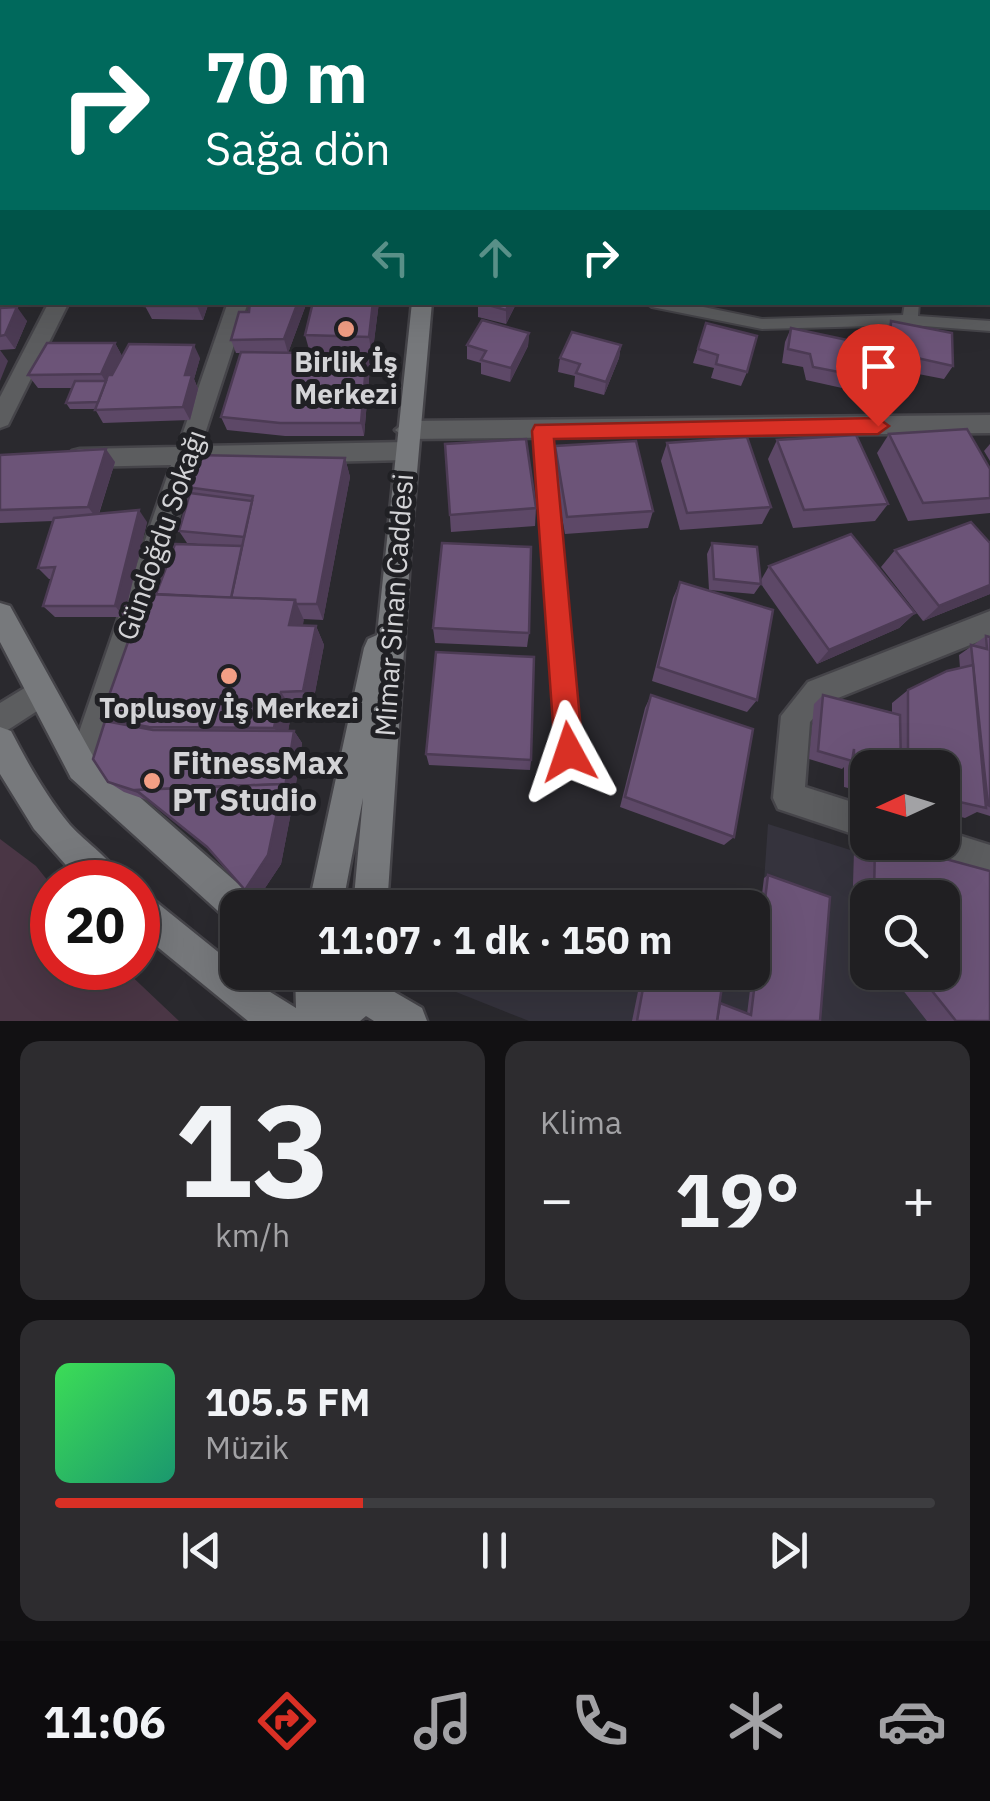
<!DOCTYPE html>
<html lang="tr">
<meta charset="utf-8">
<style>
:root{--surface:#201f22;--page:#2d2c2f;--text:#f1f3f6;--muted:#a2a2a5;--line:#3d3d40;--accent:#d93025}
body{margin:0;font-family:"IBM Plex Sans",sans-serif;background:var(--page);color:var(--text);height:100vh;display:flex;flex-direction:column;font-size:38px;white-space:nowrap}
*{box-sizing:border-box;margin:0}
p{font-size:32px;color:var(--muted)}
.icon{flex:none;width:55px;height:55px;fill:none;stroke:currentColor;stroke-width:2;stroke-linecap:round;stroke-linejoin:round}
.map{position:relative;height:1021px;overflow:hidden}
.panel{display:flex;flex-direction:column;gap:20px;padding:20px;background:#121113;flex:1}
.panel>*{flex:none}
.top-card{position:absolute;left:0px;top:0px;width:990px;height:305px;box-shadow:0 10px 40px #0002,0 0 0 2px var(--line);background:#00695c;color:#fff;overflow:hidden}
.needle{width:65px;rotate:266deg}
.tools{position:absolute;left:850px;top:750px;display:grid;gap:20px}
.tools a{display:grid;place-items:center;width:110px;height:110px;border-radius:20px;background:var(--surface);box-shadow:0 10px 40px #0002,0 0 0 2px var(--line);font-size:50px}
.speed{position:absolute;left:30px;top:860px;display:flex;gap:20px;font-size:50px;font-weight:700;text-align:center}
.speed>*{display:grid;place-content:center;width:130px;height:130px;border-radius:50%;background:var(--surface);box-shadow:0 10px 40px #0002,0 0 0 2px var(--line);line-height:1}
.speed .limit{border:15px solid #d22;background:#fff;color:#111}
.pin{position:absolute;display:grid;place-items:center;width:85px;height:85px;color:#fff;margin:-102px -42px;border-radius:50% 50% 50% 0;rotate:-45deg;box-shadow:0 0 10px #0007}
.pin .icon{rotate:45deg}
.me{position:absolute;width:110px;margin:-55px;rotate:355deg;stroke-linejoin:round;filter:drop-shadow(0 0 8px #0008)}
.turn{display:flex;align-items:center;gap:35px;height:210px;padding:0 40px;font-size:45px}
.turn .icon{width:130px;height:130px;stroke-width:2.5}
.turn b{display:block;font-size:70px;line-height:85px}
.lanes{display:flex;align-items:center;height:95px;padding:0 40px;background:#0003;justify-content:center;gap:50px;direction:ltr}
.lanes .off{opacity:.35}
.big{font-size:75px;font-weight:800;line-height:1.1}
.panel .widget{flex:1;display:flex;flex-direction:column;justify-content:center;gap:15px;min-width:0;padding:0 35px;border-radius:20px;background:var(--page)}
.panel .dial{align-items:center;gap:0}
.dial b{font-size:130px;line-height:1}
.song{display:flex;align-items:center;gap:30px}
.cover{width:120px;height:120px;border-radius:15px;background:linear-gradient(135deg,hsl(130 70% 55%),hsl(160 70% 35%))}
.played{height:10px;border-radius:5px;background:linear-gradient(90deg,var(--accent) 35%,var(--line) 35%)}
.keys{display:flex;justify-content:space-around;direction:ltr}
.heat{display:flex;justify-content:space-between;align-items:center;font-size:55px;direction:ltr}
.panel .tiles{flex:1;display:grid;gap:20px;grid-template-columns:1fr 1fr}
.widget:last-child{grid-column:span 2}
.trip{position:absolute;left:220px;top:890px;width:550px;height:100px;border-radius:20px;background:var(--surface);box-shadow:0 10px 40px #0002,0 0 0 2px var(--line);font-weight:800;line-height:100px;text-align:center}
.dock{display:flex;height:160px;justify-content:space-around;align-items:center;background:#0d0c0e;color:var(--muted)}
.dock .icon{width:70px;height:70px}
.dock .current{color:var(--accent)}
.dock b{font-size:45px;color:var(--text)}
.map>svg:first-child{display:block}
</style>
<div class="map">
<svg width="990" height="1021" viewBox="0 0 990 1021">
<rect width="100%" height="100%" fill="#2a292e"/>
<path fill="#35333d" fill-rule="evenodd" d="M768,824L990,894V1021H529L411,974L752,972L753,954L759,953ZM868,898H942V972H868Z"/>
<path fill="#4a3645" d="M0,839L36,866L52,886V968H123L179,1021H0Z"/>
<g fill="none" stroke-linecap="round" stroke-linejoin="round">
<g stroke="#454449" stroke-width="4">
<g id="lane">
<path d="M645,302H679L762,319L903,315L905,302H919L918,316L990,321V331L910,325L762,329L652,307Z"/>
<path d="M543,425L551,431L580,752L577,760L569,763L561,760L558,752L535,431Z"/>
</g>
</g>
<g stroke="#454449" stroke-width="5">
<g id="street">
<rect x="327" y="0" width="14" height="2"/>
<rect x="0" y="117" width="2" height="10"/>
<rect x="0" y="195" width="2" height="10"/>
<path d="M0,290L2,302H7L0,304Z"/>
<path d="M49,302H69L8,425L0,428V397Z"/>
<path d="M228,302H248L201,446L406,442L414,444L418,451L414,458L406,460L195,465L97,767L93,778L82,782L71,778L67,767L171,465L80,467L72,465L68,458L72,451L80,449L178,447Z"/>
<path d="M990,415V433L407,439L395,430L407,421Z"/>
<path d="M990,611V637L828,702L810,722L805,787L868,807V839L778,809L773,798L781,716L808,682Z"/>
<path d="M41,678L51,682L56,692L51,702L0,735V703Z"/>
<path d="M942,830L990,845V877L919,853L914,842H942Z"/>
</g>
</g>
<g stroke="#454449" stroke-width="5">
<g id="secondary">
<path d="M412,302H432L412,529L387,908H353L363,798L342,908H308L364,648L368,639L377,635Z"/>
<path d="M0,603L10,606L93,756L252,896L257,908H238V924L228,920L71,778L0,642Z"/>
<path d="M0,727L11,731C28,764 46,796 70,825C86,843 114,860 122,882H81L34,829L0,774Z"/>
<path d="M138,892L150,897L238,968V972L296,1008L295,972H360L422,1008L427,1021H374L366,1016L360,1021H248L138,931Z"/>
</g>
</g>
<use href="#lane" fill="#5c5d5f" fill-rule="evenodd"/>
<use href="#street" fill="#5c5d5f" fill-rule="evenodd"/>
<use href="#secondary" fill="#77797c" fill-rule="evenodd"/>
</g>
<g fill="#5d4867">
<path d="M0,0H78L76,2H0Z"/>
<path d="M84,0H200L199,2H85Z"/>
<path d="M273,0H320L319,2H274Z"/>
<path d="M348,0H394V2H395V0H438L437,2H360Z"/>
<path d="M579,0H615L613,2H578Z"/>
<rect x="0" y="6" width="2" height="49"/>
<path d="M988,34L990,35V81L988,80V52L989,49Z"/>
<path d="M990,95V155L988,154V116Z"/>
<path d="M988,169L990,170V249H988Z"/>
<path d="M0,238L2,239V290H0Z"/>
<path d="M146,302H209L203,320L152,319L145,306Z"/>
<path d="M250,302H307L288,353H310L305,335L379,302L372,357H368L370,367L364,436H285L227,430L221,417L241,353H236L231,340L249,312Z"/>
<path d="M465,302H517L506,324L478,317V307Z"/>
<path d="M0,308L27,321L15,349L0,350Z"/>
<path d="M891,321L953,366L944,379L908,372L904,359L882,355L883,334Z"/>
<path d="M706,323L747,372L741,386L711,378L714,368L693,363Z"/>
<path d="M791,328L849,374L842,388L806,380L803,367L782,363L785,342Z"/>
<path d="M529,333L528,346L510,382L481,374V363L467,359V345Z"/>
<path d="M115,343L122,356L200,358L194,379L198,389L190,420L103,423L95,409H70L66,403L72,388H38L28,375Z"/>
<path d="M621,345L619,358L604,395L574,387L575,376L558,372L560,358Z"/>
<path d="M889,434L990,469V513L908,521L877,453Z"/>
<path d="M777,440L888,504L875,521L793,528L768,459Z"/>
<path d="M667,443L771,507L762,524L680,530L661,461Z"/>
<path d="M445,444L536,508L535,526L451,532Z"/>
<path d="M990,444V461L984,451Z"/>
<path d="M555,446L653,511L648,528L565,534L553,465Z"/>
<path d="M0,455L115,462L99,514L147,522L124,617H55L43,606L51,579H49L38,568L53,521L0,523Z"/>
<path d="M345,458L350,477L323,620L303,619V626H316L324,645L312,708L292,709L288,731H294L302,743L294,797L281,864L259,897L245,890L207,847L150,801L124,792L108,782L105,721L101,718L156,594L209,545L187,543L179,531L190,493L186,487Z"/>
<path d="M712,543L761,580L769,566L915,613L899,628L817,664L761,584L754,594L709,590L707,554Z"/>
<path d="M895,550L990,594L923,621L881,567Z"/>
<path d="M680,582L757,700L747,712L652,681L673,598Z"/>
<path d="M433,628L529,633L527,647L435,643Z"/>
<path d="M986,636L990,637V816L977,812L965,818L942,812V768H868V793L844,787V767L842,769L809,759L814,704L823,695L892,712V703L908,690L960,668L959,655Z"/>
<path d="M651,695L734,837L724,845L620,807L645,708Z"/>
<path d="M426,754L531,760L530,770L429,765Z"/>
<path d="M870,842H883L990,871V1021H927L895,980L891,972H942V898H868V922L852,917L854,851Z"/>
<path d="M768,875L820,1021H632L642,972H724L720,1003L747,1014L764,878Z"/>
</g>
<g fill="#4c3b54">
<path d="M0,123L2,128V136L0,140Z"/>
<path d="M198,302H209L203,320L197,306Z"/>
<path d="M298,302H307L288,353L284,339Z"/>
<path d="M373,302H379L372,357L369,337Z"/>
<path d="M510,302H517L506,324V310Z"/>
<path d="M17,307L27,321L15,349L5,335Z"/>
<path d="M529,333L528,346L510,382L511,368Z"/>
<path d="M115,343L122,356L109,387L101,374Z"/>
<path d="M194,345L200,358L194,379L198,389L190,420L183,407L185,375Z"/>
<path d="M621,345L619,358L604,395L606,382Z"/>
<path d="M0,350L8,361L0,381Z"/>
<path d="M367,354L370,367L364,436L361,423Z"/>
<path d="M106,449L115,462L97,519L88,507Z"/>
<path d="M345,458L350,477L323,620L317,604Z"/>
<path d="M139,510L147,522L124,617L115,606Z"/>
<path d="M990,585V594L923,621L939,606Z"/>
<path d="M295,600L304,620L299,644L289,625Z"/>
<path d="M915,613L899,628L817,664L829,650Z"/>
<path d="M316,626L324,645L312,708L303,691Z"/>
<path d="M281,692L292,709L286,743L274,728Z"/>
<path d="M294,731L302,743L294,797L281,864L259,897L245,890Z"/>
</g>
<g fill="#6c5478" stroke="#4c3b54" stroke-width="2.5">
<path d="M693,0H729L727,2H702Z"/>
<path d="M756,0H791L790,2H754Z"/>
<rect x="0" y="6" width="2" height="16"/>
<path d="M1,27H2V42H0Z"/>
<path d="M2,67V95L0,92V70Z"/>
<path d="M988,169L990,170V194H988Z"/>
<path d="M988,206H990V234L988,233Z"/>
<path d="M0,238L2,239V276H0Z"/>
<path d="M146,302H198L197,306H145Z"/>
<path d="M250,302H298L284,339L231,340L239,312H249Z"/>
<path d="M313,302H373L369,337L305,335Z"/>
<path d="M478,302H510L506,310Z"/>
<path d="M17,307L5,335L0,336V308Z"/>
<path d="M482,320L529,333L511,368L481,360L486,351L467,345Z"/>
<path d="M891,321L952,333L953,366L917,358L913,346L890,341Z"/>
<path d="M706,323L757,336L747,372L716,364L718,355L698,349Z"/>
<path d="M791,328L852,341L849,374L813,367L810,354L788,349Z"/>
<path d="M572,332L621,345L606,382L576,373L580,364L560,358Z"/>
<path d="M47,343H115L101,374L28,375Z"/>
<path d="M129,344L194,345L185,375H192L183,407L95,410L108,375H112Z"/>
<path d="M241,352L367,354L361,423H280L221,417Z"/>
<path d="M75,381H106L98,402L66,403Z"/>
<path d="M967,429L990,469V498L923,503L889,434Z"/>
<path d="M856,435L888,504L804,510L777,440Z"/>
<path d="M747,437L771,507L687,513L667,443Z"/>
<path d="M526,439L536,508L450,515L445,444Z"/>
<path d="M636,441L653,511L567,517L555,446Z"/>
<path d="M106,449L88,507L0,510V455Z"/>
<path d="M196,455L345,458L317,604H296L295,600L231,598L253,496L186,487Z"/>
<path d="M190,493L252,501L244,537L179,531Z"/>
<path d="M139,510L115,606H43L55,567L38,568L54,518Z"/>
<path d="M971,522L990,543V585L939,606L895,550Z"/>
<path d="M851,534L915,613L829,650L769,566Z"/>
<path d="M442,543L531,547L529,633L433,628Z"/>
<path d="M712,543L757,547L761,584L714,579Z"/>
<path d="M175,544L242,546L231,598L156,594Z"/>
<path d="M680,582L773,610L757,700L658,667Z"/>
<path d="M145,594L295,600L289,625L316,626L303,691L281,692L274,728L149,727L101,718Z"/>
<path d="M986,636L990,637V806L988,805L971,645L987,649Z"/>
<path d="M436,652L534,657L531,760L426,754Z"/>
<path d="M973,665L986,808L942,798V768H908V690L947,671Z"/>
<path d="M651,695L753,729L734,837L625,797Z"/>
<path d="M823,695L900,715L901,768H868V784L854,780V749L852,761L818,751Z"/>
<path d="M105,721L153,730L294,731L285,787L283,784L136,790L139,792L108,782L93,759Z"/>
<path d="M283,784L268,855L245,890L207,847L136,790Z"/>
<path d="M875,842H883L990,871V1021H956L921,977L918,972H942V898H874Z"/>
<path d="M768,875L830,897L820,1021H717L720,1003L751,1015Z"/>
<path d="M646,972H724L717,1021H637Z"/>
</g>
<path fill="#d93025" stroke="#8d1f18" stroke-width="2.5" d="M878,418L889,426L878,434L554,439L583,752L579,762L569,766L559,762L555,752L532,431L535,425Z"/>
<g fill="#f39f85" stroke="#202024" stroke-width="4">
<circle cx="346" cy="329" r="10"/>
<circle cx="229" cy="676" r="10"/>
<circle cx="152" cy="781" r="10"/>
</g>
<g text-anchor="middle" stroke-width="10" stroke-linejoin="round" paint-order="stroke">
<g font-size="28" font-weight="bold" fill="#d4d4d7" stroke="#202024">
<text x="346" y="372">Birlik İş<tspan x="346" dy="32">Merkezi</tspan></text>
<text x="229" y="718">Toplusoy İş Merkezi</text>
</g>
<g font-size="28" fill="#d4d4d7" stroke="#202024">
<text transform="translate(161 535) rotate(-71)" y="10">Gündoğdu Sokağı</text>
<text transform="translate(394 605) rotate(-86)" y="10">Mimar Sinan Caddesi</text>
</g>
<g font-size="32" font-weight="bold" fill="#d4d4d7" stroke="#202024" text-anchor="start">
<text x="172" y="774">FitnessMax<tspan x="172" dy="37">PT Studio</tspan></text>
</g>
</g>
</svg>
<div class="tools">
<a><svg class="needle" viewBox="-14 -14 28 28"><path d="M0-13l5 13h-10z" fill="#e53935"/><path d="M0 13l5-13h-10z" fill="#a2a2a5"/></svg></a>
<a><svg class="icon" aria-label="search" viewBox="0 0 24 24"><circle cx="10" cy="10" r="6"/><path d="M15 15l6 6"/></svg></a>
</div>
<div class="speed"><div class="limit">20</div></div>
<div class="pin" style="left:878px;top:426px;background:#d93025"><svg class="icon" aria-label="arrive" viewBox="0 0 24 24"><path d="M6 21V4h12l-3 4 3 4H6"/></svg></div>
<svg class="me" style="left:569px;top:752px" viewBox="-20 -20 40 40"><path d="M0-17L14 15 0 8-14 15z" fill="#d93025" stroke="#fff" stroke-width="4"/></svg>
<div class="trip">11:07 · 1 dk · 150 m</div>
<div class="top-card">
<div class="turn"><svg class="icon" aria-label="right" viewBox="0 0 24 24"><path d="M7 20v-9h11M14 6l5 5-5 5"/></svg><div><b>70 m</b>Sağa dön</div></div>
<div class="lanes"><svg class="icon off" aria-label="left" viewBox="0 0 24 24"><path d="M17 20v-9H6M10 6l-5 5 5 5"/></svg><svg class="icon off" aria-label="ahead" viewBox="0 0 24 24"><path d="M12 20V5M6 11l6-6 6 6"/></svg><svg class="icon" aria-label="right" viewBox="0 0 24 24"><path d="M7 20v-9h11M14 6l5 5-5 5"/></svg></div>
</div>
</div>
<section class="panel">
<div class="tiles">
<div class="widget dial"><b>13</b><p>km/h</p></div>
<div class="widget"><p>Klima</p>
<div class="heat"><a>−</a><b class="big">19°</b><a>+</a></div>
</div>
<div class="widget">
<div class="song"><i class="cover"></i><div><b>105.5 FM</b><p>Müzik</p></div></div>
<div class="played"></div>
<div class="keys"><svg class="icon" aria-label="previous" viewBox="0 0 24 24"><path d="M18 5L8 12l10 7zM5 5v14"/></svg><svg class="icon" aria-label="pause" viewBox="0 0 24 24"><path d="M8 5v14M16 5v14"/></svg><svg class="icon" aria-label="next" viewBox="0 0 24 24"><path d="M6 5l10 7-10 7zM19 5v14"/></svg></div>
</div>
</div>
</section>
<nav class="dock">
<b>11:06</b>
<svg class="icon current" aria-label="directions" viewBox="0 0 24 24"><path d="M12 3l9 9-9 9-9-9zM9 14v-3h6M13 9l2 2-2 2"/></svg>
<svg class="icon" aria-label="music" viewBox="0 0 24 24"><path d="M9 18V5l10-2v13"/><circle cx="6" cy="18" r="3"/><circle cx="16" cy="16" r="3"/></svg>
<svg class="icon" aria-label="phone" viewBox="0 0 24 24"><path d="M5 4h4l2 5-3 2q2 4 5 5l2-3 5 2v4C11 20 4 13 5 4z"/></svg>
<svg class="icon" aria-label="climate" viewBox="0 0 24 24"><path d="M12 3v18M4 7l16 10M4 17L20 7"/></svg>
<svg class="icon" aria-label="car" viewBox="0 0 24 24"><path d="M5 17H2v-5l4-1 3-4h7l3 4 3 1v5h-3M9 17h6M6 11h13"/><circle cx="7" cy="17" r="2"/><circle cx="17" cy="17" r="2"/></svg>
</nav>
